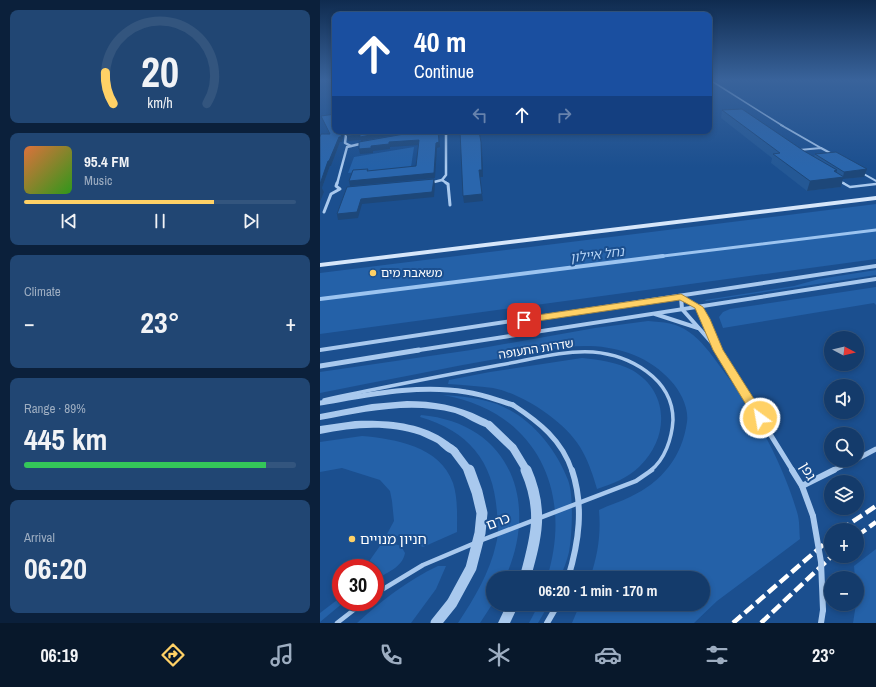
<!DOCTYPE html>
<meta charset="utf-8">
<style>
:root{--surface:#143b6b;--page:#214673;--text:#f1f3f6;--muted:#9dadc1;--line:#33557e;--accent:#ffd166}
body{margin:0;font-family:"Archivo Narrow","Noto Sans Hebrew",sans-serif;background:var(--page);color:var(--text);height:100vh;display:flex;flex-direction:column;font-size:15px;white-space:nowrap}
*{box-sizing:border-box;margin:0}
p{font-size:13px;color:var(--muted)}
.icon{flex:none;width:22px;height:22px;fill:none;stroke:currentColor;stroke-width:2;stroke-linecap:round;stroke-linejoin:round}
.map{position:relative;flex:1;overflow:hidden}
.panel{display:flex;flex-direction:column;gap:10px;padding:10px;background:#0b203b;width:320px}
.panel>*{flex:none}
.top-card{position:absolute;left:12px;top:12px;width:380px;height:122px;border-radius:8px;box-shadow:0 2px 6px #0003,0 0 0 1px var(--line);background:#1a4fa0;color:#fff;overflow:hidden}
.needle{width:26px;rotate:97deg}
.buttons{position:absolute;left:504px;top:331px;display:grid;gap:8px}
.buttons a{display:grid;place-items:center;width:40px;height:40px;border-radius:50%;background:var(--surface);box-shadow:0 2px 6px #0003,0 0 0 1px var(--line);font-size:20px}
.speed{position:absolute;left:12px;top:559px;display:flex;gap:8px;font-size:20px;font-weight:700;text-align:center}
.speed>*{display:grid;place-content:center;width:52px;height:52px;border-radius:50%;background:var(--surface);box-shadow:0 2px 6px #0003,0 0 0 1px var(--line);line-height:1}
.speed .limit{border:6px solid #d22;background:#fff;color:#111}
.pin{position:absolute;display:grid;place-items:center;width:34px;height:34px;color:#fff;margin:-17px;border-radius:8px;box-shadow:0 2px 6px #0006}
.me{position:absolute;width:44px;margin:-22px;rotate:328deg;stroke-linejoin:round;filter:drop-shadow(0 0 3px #0008)}
.turn{display:flex;align-items:center;gap:14px;height:84px;padding:0 16px;font-size:18px}
.turn .icon{width:52px;height:52px;stroke-width:2.5}
.turn b{display:block;font-size:28px;line-height:34px}
.lanes{display:flex;align-items:center;height:38px;padding:0 16px;background:#0003;justify-content:center;gap:20px;direction:ltr}
.lanes .off{opacity:.35}
.big{font-size:30px;font-weight:700;line-height:1.1}
.panel .tile{flex:1;display:flex;flex-direction:column;justify-content:center;gap:6px;min-width:0;padding:0 14px;border-radius:8px;background:var(--page)}
.panel .dial{align-items:center;gap:0}
.dial svg{height:104px;overflow:visible;fill:none;stroke:var(--line);stroke-width:7;stroke-linecap:round;text-anchor:middle}
.dial text{fill:var(--text);stroke:none}
.song{display:flex;align-items:center;gap:12px}
.cover{width:48px;height:48px;border-radius:6px;background:linear-gradient(135deg,hsl(20 70% 55%),hsl(110 70% 35%))}
.played{height:4px;border-radius:2px;background:linear-gradient(90deg,var(--accent) 70%,var(--line) 70%)}
.keys{display:flex;justify-content:space-around;direction:ltr}
.heat{display:flex;justify-content:space-between;align-items:center;font-size:22px;direction:ltr}
.charge{height:6px;border-radius:3px;background:linear-gradient(90deg,#34c759 89%,var(--line) 0)}
.trip{position:absolute;left:166px;top:571px;width:224px;height:40px;border-radius:20px;background:var(--surface);box-shadow:0 2px 6px #0003,0 0 0 1px var(--line);font-weight:700;line-height:40px;text-align:center}
.dock{display:flex;height:64px;justify-content:space-around;align-items:center;background:#08182b;color:var(--muted)}
.dock .icon{width:28px;height:28px}
.dock .active{color:var(--accent)}
.dock b{font-size:18px;color:var(--text)}
main{display:flex;flex:1;min-height:0}
.map>svg:first-child{display:block}
</style>
<main>
<section class="panel">
<div class="tile dial"><svg viewBox="0 0 100 80">
<path d="M14 69A42 42 0 1 1 86 69"/>
<path d="M14 69A42 42 0 0 1 8 45" stroke="#ffd166"/>
<text x="50" y="56" font-size="32" font-weight="700">20</text>
<text x="50" y="72" font-size="11">km/h</text>
</svg></div>
<div class="tile">
<div class="song"><i class="cover"></i><div><b>95.4 FM</b><p>Music</p></div></div>
<div class="played"></div>
<div class="keys"><svg class="icon" aria-label="previous" viewBox="0 0 24 24"><path d="M18 5L8 12l10 7zM5 5v14"/></svg><svg class="icon" aria-label="pause" viewBox="0 0 24 24"><path d="M8 5v14M16 5v14"/></svg><svg class="icon" aria-label="next" viewBox="0 0 24 24"><path d="M6 5l10 7-10 7zM19 5v14"/></svg></div>
</div>
<div class="tile"><p>Climate</p>
<div class="heat"><a>−</a><b class="big">23°</b><a>+</a></div>
</div>
<div class="tile"><p>Range · 89%</p><b class="big">445 km</b><div class="charge"></div></div>
<div class="tile"><p>Arrival</p><b class="big">06:20</b></div>
</section>
<div class="map">
<svg width="556" height="623" viewBox="0 0 556 623">
<rect width="100%" height="100%" fill="#1b4f8f"/>
<g fill="#2461a8">
<path d="M94,147L91,167L28,173L34,157Z"/>
<path d="M556,204V259L0,334V273Z"/>
<path d="M556,270V275L386,301L385,300L474,286L499,279Z"/>
<path d="M556,287V305L554,303L403,328L399,317L403,312L410,309Z"/>
<path d="M328,321C343,322 357,323 369,332C381,340 391,354 399,365C433,409 461,459 477,512C480,521 479,531 480,539L397,601L374,623H252L260,604H383V578H270C278,555 281,534 279,510C289,505 300,502 310,497C342,482 362,457 367,422C369,407 360,391 351,381C331,358 301,347 270,346C243,345 214,353 187,357C124,368 62,381 0,393V372L151,350L275,328Z"/>
<path d="M262,358C280,360 296,362 312,370C350,392 349,438 320,466C308,478 292,484 277,489C273,475 268,460 260,447C244,421 203,394 173,388C159,386 143,385 128,384L129,380L170,372Z"/>
<path d="M123,395C141,396 159,398 177,404C210,417 235,447 248,480C254,495 252,536 249,552C247,561 243,570 240,578H227C254,491 216,411 123,395Z"/>
<path d="M101,415C190,423 220,502 185,578H173V603L160,623H138C154,599 170,572 176,544C179,534 178,523 177,513C174,462 149,431 100,417Z"/>
<path d="M42,436C75,439 120,446 133,483C138,498 137,516 137,532L103,547C90,542 80,535 67,534L74,521L72,501L70,491L60,480L22,468L0,472V442Z"/>
<path d="M69,542L81,546L85,553C82,568 67,572 55,580V568H49L50,560L62,543Z"/>
<path d="M556,549V623H533L536,604H537V578H535L534,566Z"/>
<path d="M118,566H126L116,589L91,623H37C61,601 88,580 118,566Z"/>
<path d="M21,597V602H24L0,622V613Z"/>
<path d="M219,604H229L218,623H209Z"/>
</g>
<g fill="none" stroke-linecap="round" stroke-linejoin="round">
<path stroke="#9cc4f0" stroke-width="3" d="M335,257L556,230"/>
<path stroke="#9cc4f0" stroke-width="4" d="M0,299L343,256"/>
<path stroke="#a9c9ee" stroke-width="1.5" d="M390,80L463,126"/>
<g stroke="#a9c9ee" stroke-width="2">
<path d="M461,125L501,148"/>
<path d="M479,150L501,148L512,154"/>
<path d="M542,173L556,181"/>
<path d="M519,180L525,184"/>
</g>
<path stroke="#a9c9ee" stroke-width="2.5" d="M523,183L530,187L556,184"/>
<path stroke="#a9c9ee" stroke-width="3.5" d="M4,400C62,387 121,376 180,365C210,360 242,350 273,352C309,355 353,378 353,420C352,438 345,460 330,471"/>
<g stroke="#a9c9ee" stroke-width="4.5">
<path d="M162,540L316,481L332,470"/>
<path d="M55,594L103,565L155,543"/>
<path d="M17,623L44,602"/>
</g>
<g stroke="#a9c9ee" stroke-width="2.5">
<path d="M126,131V175L122,180L128,184"/>
<path d="M26,135L25,143L31,146"/>
<path d="M110,183L122,180"/>
<path d="M17,184L27,147L44,143"/>
</g>
<g stroke="#a9c9ee" stroke-width="3">
<path d="M126,183L128,184L130,205"/>
<path d="M4,212L11,194L20,189L16,186L17,183"/>
</g>
<g stroke="#a9c9ee" stroke-width="4">
<path d="M361,297L362,309L399,351"/>
<path d="M361,297L379,307L386,319L396,346"/>
<path d="M335,314L378,328"/>
<path d="M0,350L556,266"/>
<path d="M93,351L556,279"/>
</g>
<g stroke="#a9c9ee" stroke-width="5">
<path d="M398,350L473,471"/>
<path d="M0,366L99,350"/>
<path d="M0,403C48,395 98,384 146,392C162,394 177,400 193,405"/>
<path d="M537,459L556,449"/>
<path d="M512,471L534,460"/>
</g>
<g stroke="#a9c9ee" stroke-width="6">
<path d="M472,470L482,486L493,516"/>
<path d="M482,486L514,470"/>
<path d="M227,623L238,604"/>
<path d="M501,623L503,610"/>
</g>
<g fill="#a9c9ee" fill-rule="evenodd">
<path d="M87,401C113,401 137,405 161,417C165,419 171,421 173,425L172,427L169,428C157,425 147,417 135,413C90,401 44,412 0,420V414L52,404Z"/>
<path d="M35,421C66,420 101,422 127,441C131,444 136,446 139,451L137,454C134,455 135,455 132,454C126,452 122,447 117,443C111,440 105,437 100,435C68,424 33,427 0,434V426Z"/>
<path d="M187,604H199L190,623H178Z"/>
</g>
<path fill="#d6e6fa" fill-rule="evenodd" d="M556,196V200L0,267V263Z"/>
<g stroke="#fff" stroke-width="4.5" stroke-dasharray="11 4.5" stroke-linecap="butt">
<path d="M520,530L556,506"/>
<path d="M537,536L556,522"/>
<path d="M413,623L511,538"/>
<path d="M441,623L512,556"/>
</g>
<path stroke="#a9c9ee" stroke-width="5" d="M193,405C219,422 242,440 252,471"/>
<g stroke="#a9c9ee" stroke-width="6">
<path d="M493,516L501,562L503,610"/>
<path d="M248,578C259,542 264,506 252,470"/>
</g>
<g stroke="#a9c9ee" stroke-width="8">
<path d="M169,425L193,448L207,471"/>
<path d="M134,451L149,471"/>
</g>
<g stroke="#a9c9ee" stroke-width="11">
<path d="M205,578C216,538 224,511 206,470"/>
<path d="M116,623L132,603L151,568L160,533L162,513L157,492L149,470"/>
</g>
</g>
<g fill="#245895">
<path d="M402,110L484,151L494,157L495,154L544,177L523,179L521,187L487,191L451,163L452,158L401,118Z"/>
<path d="M1,116L15,131H97L41,141V140L28,141L27,136V133L26,132L24,134L22,142H20L11,166H10L2,188L4,192L0,202V137L9,134L3,120Z"/>
</g>
<g fill="#1d4779">
<path d="M391,120V127H389V121Z"/>
<path d="M22,131H26V132L24,134L22,142H20L11,166H10L2,188L4,192L0,202V184L8,161Z"/>
<path d="M71,131H97L41,141V140L28,141L27,136Z"/>
<path d="M118,131H119L120,147L117,148L115,178L30,186L29,181L114,173L116,143Z"/>
<path d="M99,140L100,145L70,147V149L53,151V153L40,154L39,149L51,146L69,142Z"/>
<path d="M161,142L162,148L163,177H160L159,170Z"/>
<path d="M547,169L544,177L523,179L521,187L487,191L490,181L514,171L517,170L515,178L523,177L524,172Z"/>
<path d="M114,179L115,184L114,197L42,204L38,218L18,220L17,214L41,199Z"/>
<path d="M162,194L163,201L144,203L143,196Z"/>
</g>
<g fill="#2a66ad" stroke="#1d4779">
<path d="M422,109L484,151L517,170L514,171L524,177L490,181L453,154L460,153L402,110Z"/>
<path d="M15,114V131H22L21,137H19L9,161H8L0,184V137L1,134H10L1,116Z"/>
<path d="M27,131H71L40,137V135L27,136Z"/>
<path d="M101,131H118L119,142L116,143L114,173L29,181L33,170L48,169L47,171L96,166L99,140L69,142V144L51,146V148L39,149V142Z"/>
<path d="M140,131H159L161,142L162,170H159L162,194L143,196Z"/>
<path d="M516,152L547,169L524,172L495,154Z"/>
<path d="M114,179L112,192L41,199L37,212L17,214L27,187Z"/>
</g>
<linearGradient id="sky" x2="0" y2="1"><stop stop-color="#0f2b4f"/><stop offset="0.48" stop-color="#39639b"/><stop offset="1" stop-color="#39639b" stop-opacity="0"/></linearGradient>
<rect width="556" height="167" fill="url(#sky)"/>
<path fill="#ffd166" stroke="#a68842" d="M361,294L383,307L390,319L403,350L446,418L444,421L440,422L436,421L393,350L375,308L360,300L204,323L200,320L204,317Z"/>
<g fill="#ffd166" stroke="#1b4f8f" stroke-width="1.5">
<circle cx="53" cy="273" r="4"/>
<circle cx="32" cy="539" r="4"/>
</g>
<g text-anchor="middle" stroke-width="4" stroke-linejoin="round" paint-order="stroke">
<g font-size="12" fill="#fff" stroke="#1b4f8f" text-anchor="start">
<text x="61" y="277">משאבת מים</text>
</g>
<g font-size="12" fill="#fff" stroke="#1b4f8f">
<text transform="translate(216 349) rotate(-9)" y="4">שדרות התעופה</text>
</g>
<g font-size="13" font-style="italic" fill="#b5d3f5" stroke="#1b4f8f">
<text transform="translate(277 254) rotate(-7)" y="5">נחל איילון</text>
</g>
<g font-size="14" fill="#fff" stroke="#1b4f8f">
<text transform="translate(488 471) rotate(60)" y="5">גפן</text>
<text transform="translate(178 521) rotate(-21)" y="5">כרם</text>
</g>
<g font-size="14" fill="#fff" stroke="#1b4f8f" text-anchor="start">
<text x="40" y="544">חניון מנויים</text>
</g>
</g>
</svg>
<div class="buttons">
<a><svg class="needle" viewBox="-14 -14 28 28"><path d="M0-13l5 13h-10z" fill="#e53935"/><path d="M0 13l5-13h-10z" fill="#9dadc1"/></svg></a>
<a><svg class="icon" aria-label="sound" viewBox="0 0 24 24"><path d="M4 9h4l5-4v14l-5-4H4zM17 9q2 3 0 6"/></svg></a>
<a><svg class="icon" aria-label="search" viewBox="0 0 24 24"><circle cx="10" cy="10" r="6"/><path d="M15 15l6 6"/></svg></a>
<a><svg class="icon" aria-label="layers" viewBox="0 0 24 24"><path d="M12 4l9 5-9 5-9-5zM3 14l9 5 9-5"/></svg></a>
<a>+</a>
<a>−</a>
</div>
<div class="speed"><div class="limit">30</div></div>
<div class="pin" style="left:204px;top:320px;background:#d93025"><svg class="icon" aria-label="arrive" viewBox="0 0 24 24"><path d="M6 21V4h12l-3 4 3 4H6"/></svg></div>
<svg class="me" style="left:440px;top:418px" viewBox="-20 -20 40 40"><circle r="17" fill="#ffd166" stroke="#fff" stroke-width="3"/><path d="M0-11L8 9 0 5-8 9z" fill="#fff"/></svg>
<div class="trip">06:20 · 1 min · 170 m</div>
<div class="top-card">
<div class="turn"><svg class="icon" aria-label="ahead" viewBox="0 0 24 24"><path d="M12 20V5M6 11l6-6 6 6"/></svg><div><b>40 m</b>Continue</div></div>
<div class="lanes"><svg class="icon off" aria-label="left" viewBox="0 0 24 24"><path d="M17 20v-9H6M10 6l-5 5 5 5"/></svg><svg class="icon" aria-label="ahead" viewBox="0 0 24 24"><path d="M12 20V5M6 11l6-6 6 6"/></svg><svg class="icon off" aria-label="right" viewBox="0 0 24 24"><path d="M7 20v-9h11M14 6l5 5-5 5"/></svg></div>
</div>
</div>
</main>
<nav class="dock">
<b>06:19</b>
<svg class="icon active" aria-label="directions" viewBox="0 0 24 24"><path d="M12 3l9 9-9 9-9-9zM9 14v-3h6M13 9l2 2-2 2"/></svg>
<svg class="icon" aria-label="music" viewBox="0 0 24 24"><path d="M9 18V5l10-2v13"/><circle cx="6" cy="18" r="3"/><circle cx="16" cy="16" r="3"/></svg>
<svg class="icon" aria-label="phone" viewBox="0 0 24 24"><path d="M5 4h4l2 5-3 2q2 4 5 5l2-3 5 2v4C11 20 4 13 5 4z"/></svg>
<svg class="icon" aria-label="climate" viewBox="0 0 24 24"><path d="M12 3v18M4 7l16 10M4 17L20 7"/></svg>
<svg class="icon" aria-label="car" viewBox="0 0 24 24"><path d="M5 17H2v-5l4-1 3-4h7l3 4 3 1v5h-3M9 17h6M6 11h13"/><circle cx="7" cy="17" r="2"/><circle cx="17" cy="17" r="2"/></svg>
<svg class="icon" aria-label="filters" viewBox="0 0 24 24"><path d="M4 7h16M4 17h16"/><circle cx="9" cy="7" r="2"/><circle cx="15" cy="17" r="2"/></svg>
<b>23°</b>
</nav>
